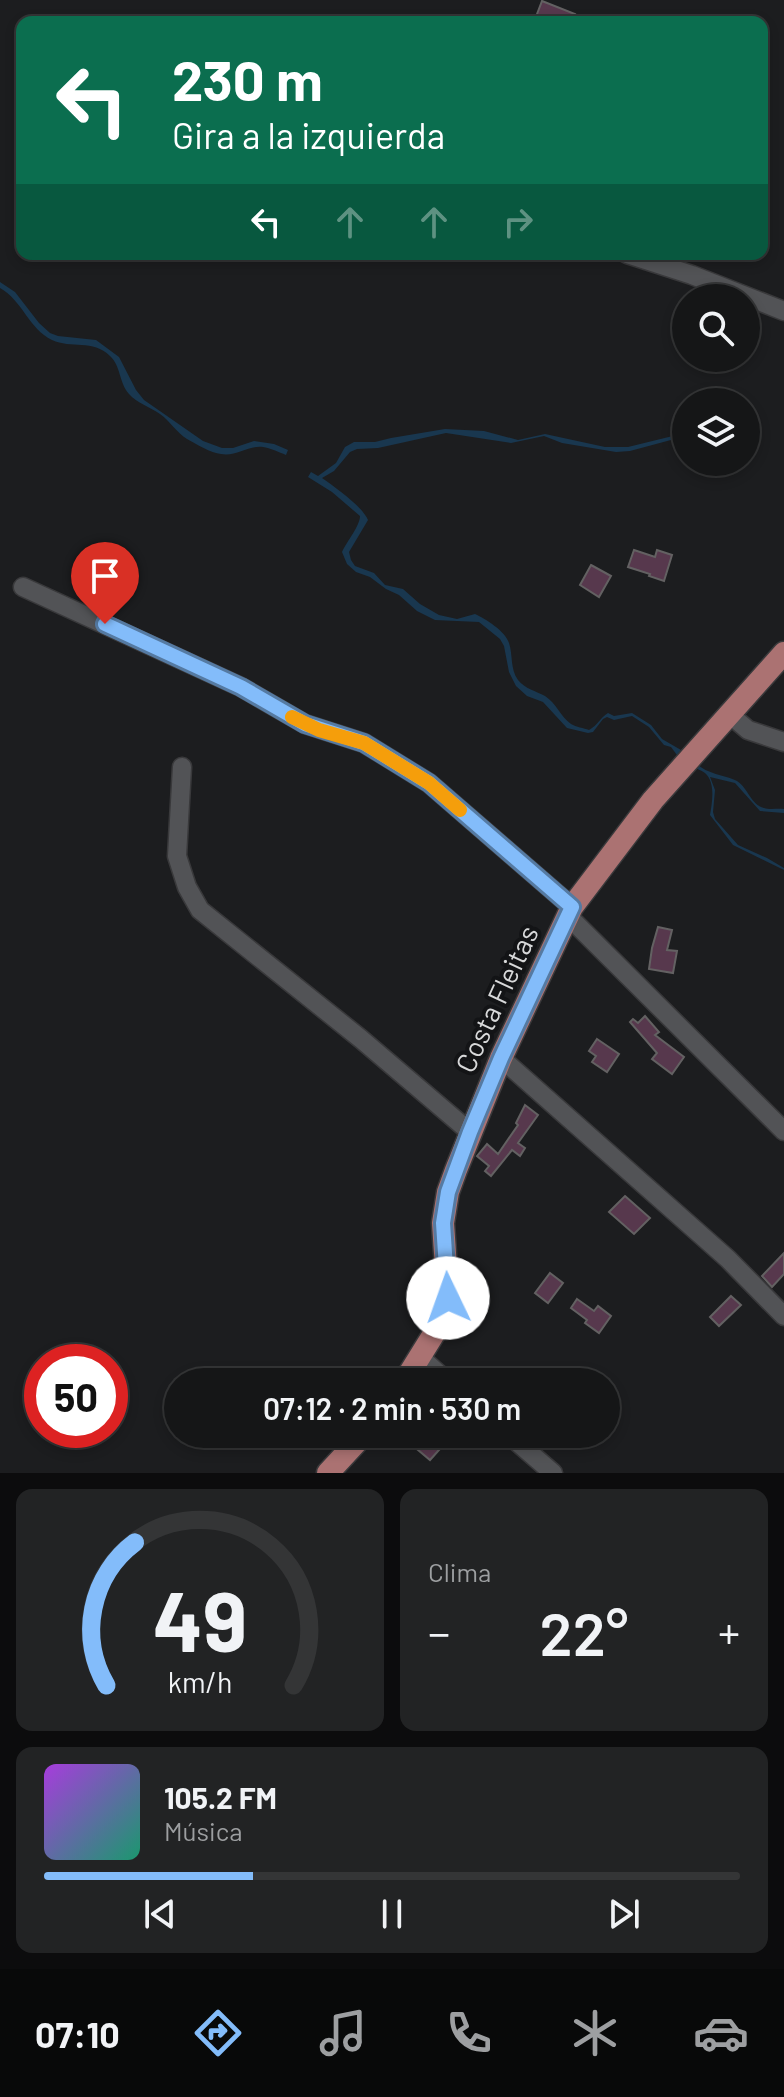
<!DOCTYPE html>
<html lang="es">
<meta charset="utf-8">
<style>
:root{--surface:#151617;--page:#222324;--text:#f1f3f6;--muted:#9d9fa1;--line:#343536;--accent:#83bcfa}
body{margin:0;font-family:Barlow,sans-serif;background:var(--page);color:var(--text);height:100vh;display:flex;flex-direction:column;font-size:30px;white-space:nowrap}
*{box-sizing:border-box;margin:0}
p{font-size:26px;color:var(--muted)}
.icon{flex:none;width:44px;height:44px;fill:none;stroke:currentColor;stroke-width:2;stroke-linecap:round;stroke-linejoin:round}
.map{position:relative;height:1473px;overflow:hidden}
.details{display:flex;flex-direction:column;gap:16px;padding:16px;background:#0c0c0d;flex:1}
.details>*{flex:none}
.banner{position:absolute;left:16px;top:16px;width:752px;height:244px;border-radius:16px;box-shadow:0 4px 12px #0003,0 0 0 2px var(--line);background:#0b6e4f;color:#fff;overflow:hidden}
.fabs{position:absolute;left:672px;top:284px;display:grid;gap:16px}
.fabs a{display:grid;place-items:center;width:88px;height:88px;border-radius:50%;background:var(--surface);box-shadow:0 4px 12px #0003,0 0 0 2px var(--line);font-size:40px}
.speed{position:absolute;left:24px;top:1344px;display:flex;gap:16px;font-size:40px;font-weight:700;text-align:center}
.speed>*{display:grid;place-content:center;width:104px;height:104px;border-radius:50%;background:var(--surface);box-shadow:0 4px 12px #0003,0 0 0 2px var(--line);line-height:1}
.speed .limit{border:12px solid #d22;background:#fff;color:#111}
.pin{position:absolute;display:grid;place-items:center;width:68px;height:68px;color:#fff;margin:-82px -34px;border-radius:50% 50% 50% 0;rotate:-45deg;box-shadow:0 0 8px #0007}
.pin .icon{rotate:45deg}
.me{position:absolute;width:88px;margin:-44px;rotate:357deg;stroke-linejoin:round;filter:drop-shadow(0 0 6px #0008)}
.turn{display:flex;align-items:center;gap:28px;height:168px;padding:0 24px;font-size:36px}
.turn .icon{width:104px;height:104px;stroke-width:2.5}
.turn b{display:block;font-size:56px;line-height:68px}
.lanes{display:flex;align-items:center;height:76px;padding:0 24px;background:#0003;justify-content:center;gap:40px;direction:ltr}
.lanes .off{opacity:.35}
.big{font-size:60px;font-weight:600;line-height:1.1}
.details .widget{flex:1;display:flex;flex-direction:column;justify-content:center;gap:12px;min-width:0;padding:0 28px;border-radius:16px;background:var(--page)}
.details .dial{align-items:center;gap:0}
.dial svg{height:208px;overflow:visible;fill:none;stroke:var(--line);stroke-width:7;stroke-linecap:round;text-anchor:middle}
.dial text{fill:var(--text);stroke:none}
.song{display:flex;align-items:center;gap:24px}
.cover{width:96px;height:96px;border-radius:12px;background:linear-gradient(135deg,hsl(280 70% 55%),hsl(160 70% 35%))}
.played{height:8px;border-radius:4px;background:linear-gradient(90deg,var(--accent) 30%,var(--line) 30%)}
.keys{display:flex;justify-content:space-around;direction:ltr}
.heat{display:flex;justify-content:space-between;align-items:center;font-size:44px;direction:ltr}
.details .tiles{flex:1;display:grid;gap:16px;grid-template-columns:1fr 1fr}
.widget:last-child{grid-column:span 2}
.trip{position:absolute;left:164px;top:1368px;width:456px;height:80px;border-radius:40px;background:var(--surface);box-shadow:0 4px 12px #0003,0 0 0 2px var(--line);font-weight:600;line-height:80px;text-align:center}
.tab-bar{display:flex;height:128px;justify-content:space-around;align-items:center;background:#080909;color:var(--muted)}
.tab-bar .icon{width:56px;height:56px}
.tab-bar .current{color:var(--accent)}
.tab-bar b{font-size:36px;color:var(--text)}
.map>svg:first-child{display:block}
</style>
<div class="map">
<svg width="784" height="1473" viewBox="0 0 784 1473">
<rect width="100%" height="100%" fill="#1c1d1f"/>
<g fill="#19374f">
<path d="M0,282L15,292L39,323L50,333L58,336L96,340L119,357L136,390L144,400L203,441L222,448H233L254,441L274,444L288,450L286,455C279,452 270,448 263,447C248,445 236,457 221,454C211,453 196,444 187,439C177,433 170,421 160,414C150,407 137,403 129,394C119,383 121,366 110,356C93,339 71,349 52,340C29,329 22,300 0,288Z"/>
<path d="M445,429L484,431L518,440L545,434L605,447H628L681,434L686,429V434L682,437L630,451L616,452L562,443L544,436L511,443L446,433L378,448L357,449L350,452L334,471L322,478C336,488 362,506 368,520L349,552L351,560L355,566L374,573L385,585L403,589L420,604L439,615L457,619L475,614C486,619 505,631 509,643C513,655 510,669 518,680C525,689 536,691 545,696C556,703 561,717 571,724C576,727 584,728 589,730C598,725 600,718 608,713L614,716L632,713L651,725L662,739L681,750L677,755L671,747L664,745L649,727L632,716L614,720L607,717L603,719L593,732L588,733L567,728L543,702L527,696L516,686L509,672L504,646L500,639L479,622L435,620L417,611L399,595L386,589L370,577L356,572L347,564L342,552C347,541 360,526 360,516L332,492L308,477L311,472L318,476L336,463L345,447L354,442H375L391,438Z"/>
<path d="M696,763C708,775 723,774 737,781C748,788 751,805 764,808C770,810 778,808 784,809V813L760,811L735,783L710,777L715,790L713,812L715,819L738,845L767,858L784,868V870L733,845L710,815C712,803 716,783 705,773C701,770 696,769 692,766Z"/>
</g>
<g fill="#57384d" stroke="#636162" stroke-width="2">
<path d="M542,1L575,14L572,22H534Z"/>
<path d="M634,550L655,557L657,550L672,555L664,581L649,576L650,574L628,567Z"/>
<path d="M591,565L611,576L599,597L580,585Z"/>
<path d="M658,927L672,930L667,950L677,951L673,973L649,969L652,948Z"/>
<path d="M645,1016L659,1032L655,1035L684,1057L672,1074L652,1059L657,1053L630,1022L633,1019L638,1023Z"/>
<path d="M597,1039L619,1054L607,1072L592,1062L596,1056L589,1051Z"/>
<path d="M525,1105L538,1115L518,1143L525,1148L520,1156L512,1150L491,1176L485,1171L489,1166L477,1156L487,1144L498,1154L518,1125L516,1123Z"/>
<path d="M625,1196L650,1218L634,1234L609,1212Z"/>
<path d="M784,1253V1274L772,1287L762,1276Z"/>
<path d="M550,1273L563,1283L548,1303L535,1293Z"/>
<path d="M731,1296L741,1305L719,1326L710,1317Z"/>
<path d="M577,1299L594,1311L598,1306L611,1316L599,1333L585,1323L587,1320L571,1308Z"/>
<path d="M419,1434H439L447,1441L430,1460L411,1444Z"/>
</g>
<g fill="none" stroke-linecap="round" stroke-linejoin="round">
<g stroke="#39393b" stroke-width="21">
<g id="minor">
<path d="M627,254L692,275L784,311"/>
<path d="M23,587L241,687L305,724L364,743L429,783L572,907"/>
<path d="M728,713L748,730L784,742"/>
<path d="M182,767L177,856L187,887L200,910L361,1039L470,1132"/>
<path d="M568,916L784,1131"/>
<path d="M501,1058L728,1259L784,1316"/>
<path d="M421,1358L448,1382"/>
<path d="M508,1434L553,1473"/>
</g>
</g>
<g stroke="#39393b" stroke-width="25">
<g id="major">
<path d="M404,1382L435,1332L448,1298L443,1223L448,1192L456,1170L501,1058L572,907L653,800L784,653"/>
<path d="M328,1473L364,1434"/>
</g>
</g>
<use href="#minor" stroke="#525356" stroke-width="18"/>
<use href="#major" stroke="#ab7272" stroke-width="22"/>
</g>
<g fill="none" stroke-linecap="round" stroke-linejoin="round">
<g stroke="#557aa2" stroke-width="20">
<path id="route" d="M105,624L241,687L305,724L364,743L429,783L572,907L501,1058L470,1132L448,1192L443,1223L448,1298"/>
</g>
<use href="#route" stroke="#83bcfa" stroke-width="14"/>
<path stroke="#f59e0b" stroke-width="14" d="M292,717L319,730L364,743L429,783L460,810"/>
</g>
<g text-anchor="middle" stroke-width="8" stroke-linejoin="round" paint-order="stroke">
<g font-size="28" fill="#d8d9da" stroke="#131416">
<text transform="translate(497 999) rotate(-65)" y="10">Costa Fleitas</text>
</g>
</g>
</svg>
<div class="fabs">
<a><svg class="icon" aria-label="search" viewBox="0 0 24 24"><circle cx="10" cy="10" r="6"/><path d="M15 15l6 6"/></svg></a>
<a><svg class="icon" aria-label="layers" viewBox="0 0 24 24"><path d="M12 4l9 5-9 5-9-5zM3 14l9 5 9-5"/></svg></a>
</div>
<div class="speed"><div class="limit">50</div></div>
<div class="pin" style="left:105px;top:624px;background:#d93025"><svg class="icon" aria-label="arrive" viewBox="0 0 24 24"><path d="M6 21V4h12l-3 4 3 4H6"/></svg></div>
<svg class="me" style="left:448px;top:1298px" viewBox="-20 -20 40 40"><circle r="19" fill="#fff"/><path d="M0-13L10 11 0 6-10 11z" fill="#83bcfa"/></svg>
<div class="trip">07:12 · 2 min · 530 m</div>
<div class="banner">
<div class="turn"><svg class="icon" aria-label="left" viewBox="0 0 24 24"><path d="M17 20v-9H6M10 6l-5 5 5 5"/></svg><div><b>230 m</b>Gira a la izquierda</div></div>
<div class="lanes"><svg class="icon" aria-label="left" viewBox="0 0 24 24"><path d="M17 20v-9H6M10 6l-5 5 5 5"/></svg><svg class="icon off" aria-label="ahead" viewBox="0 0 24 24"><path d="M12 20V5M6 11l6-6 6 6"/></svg><svg class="icon off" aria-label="ahead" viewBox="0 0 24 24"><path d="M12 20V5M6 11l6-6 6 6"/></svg><svg class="icon off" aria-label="right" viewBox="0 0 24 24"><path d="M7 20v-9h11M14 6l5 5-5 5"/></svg></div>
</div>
</div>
<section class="details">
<div class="tiles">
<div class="widget dial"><svg viewBox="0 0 100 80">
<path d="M14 69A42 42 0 1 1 86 69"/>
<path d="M14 69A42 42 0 0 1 25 14" stroke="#83bcfa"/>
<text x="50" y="56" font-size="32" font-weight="700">49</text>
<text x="50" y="72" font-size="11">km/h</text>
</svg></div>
<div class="widget"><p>Clima</p>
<div class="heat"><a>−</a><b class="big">22°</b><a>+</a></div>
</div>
<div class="widget">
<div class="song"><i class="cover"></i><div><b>105.2 FM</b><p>Música</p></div></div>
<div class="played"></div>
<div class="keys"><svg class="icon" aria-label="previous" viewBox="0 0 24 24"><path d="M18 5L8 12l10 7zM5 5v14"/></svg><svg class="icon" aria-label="pause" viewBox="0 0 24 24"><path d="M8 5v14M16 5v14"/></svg><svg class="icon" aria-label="next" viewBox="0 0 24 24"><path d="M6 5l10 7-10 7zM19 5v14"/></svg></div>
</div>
</div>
</section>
<nav class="tab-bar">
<b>07:10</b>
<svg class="icon current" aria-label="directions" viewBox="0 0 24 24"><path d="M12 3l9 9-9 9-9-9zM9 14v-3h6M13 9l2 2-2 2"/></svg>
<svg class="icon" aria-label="music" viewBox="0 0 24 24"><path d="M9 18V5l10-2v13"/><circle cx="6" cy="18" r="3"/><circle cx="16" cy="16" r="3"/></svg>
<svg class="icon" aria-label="phone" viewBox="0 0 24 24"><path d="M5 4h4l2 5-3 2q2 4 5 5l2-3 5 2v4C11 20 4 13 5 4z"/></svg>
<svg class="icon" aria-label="climate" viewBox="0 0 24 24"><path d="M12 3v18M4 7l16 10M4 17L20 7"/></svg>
<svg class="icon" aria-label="car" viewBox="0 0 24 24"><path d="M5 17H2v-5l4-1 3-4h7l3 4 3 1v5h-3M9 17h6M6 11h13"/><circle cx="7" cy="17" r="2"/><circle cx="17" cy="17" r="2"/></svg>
</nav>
